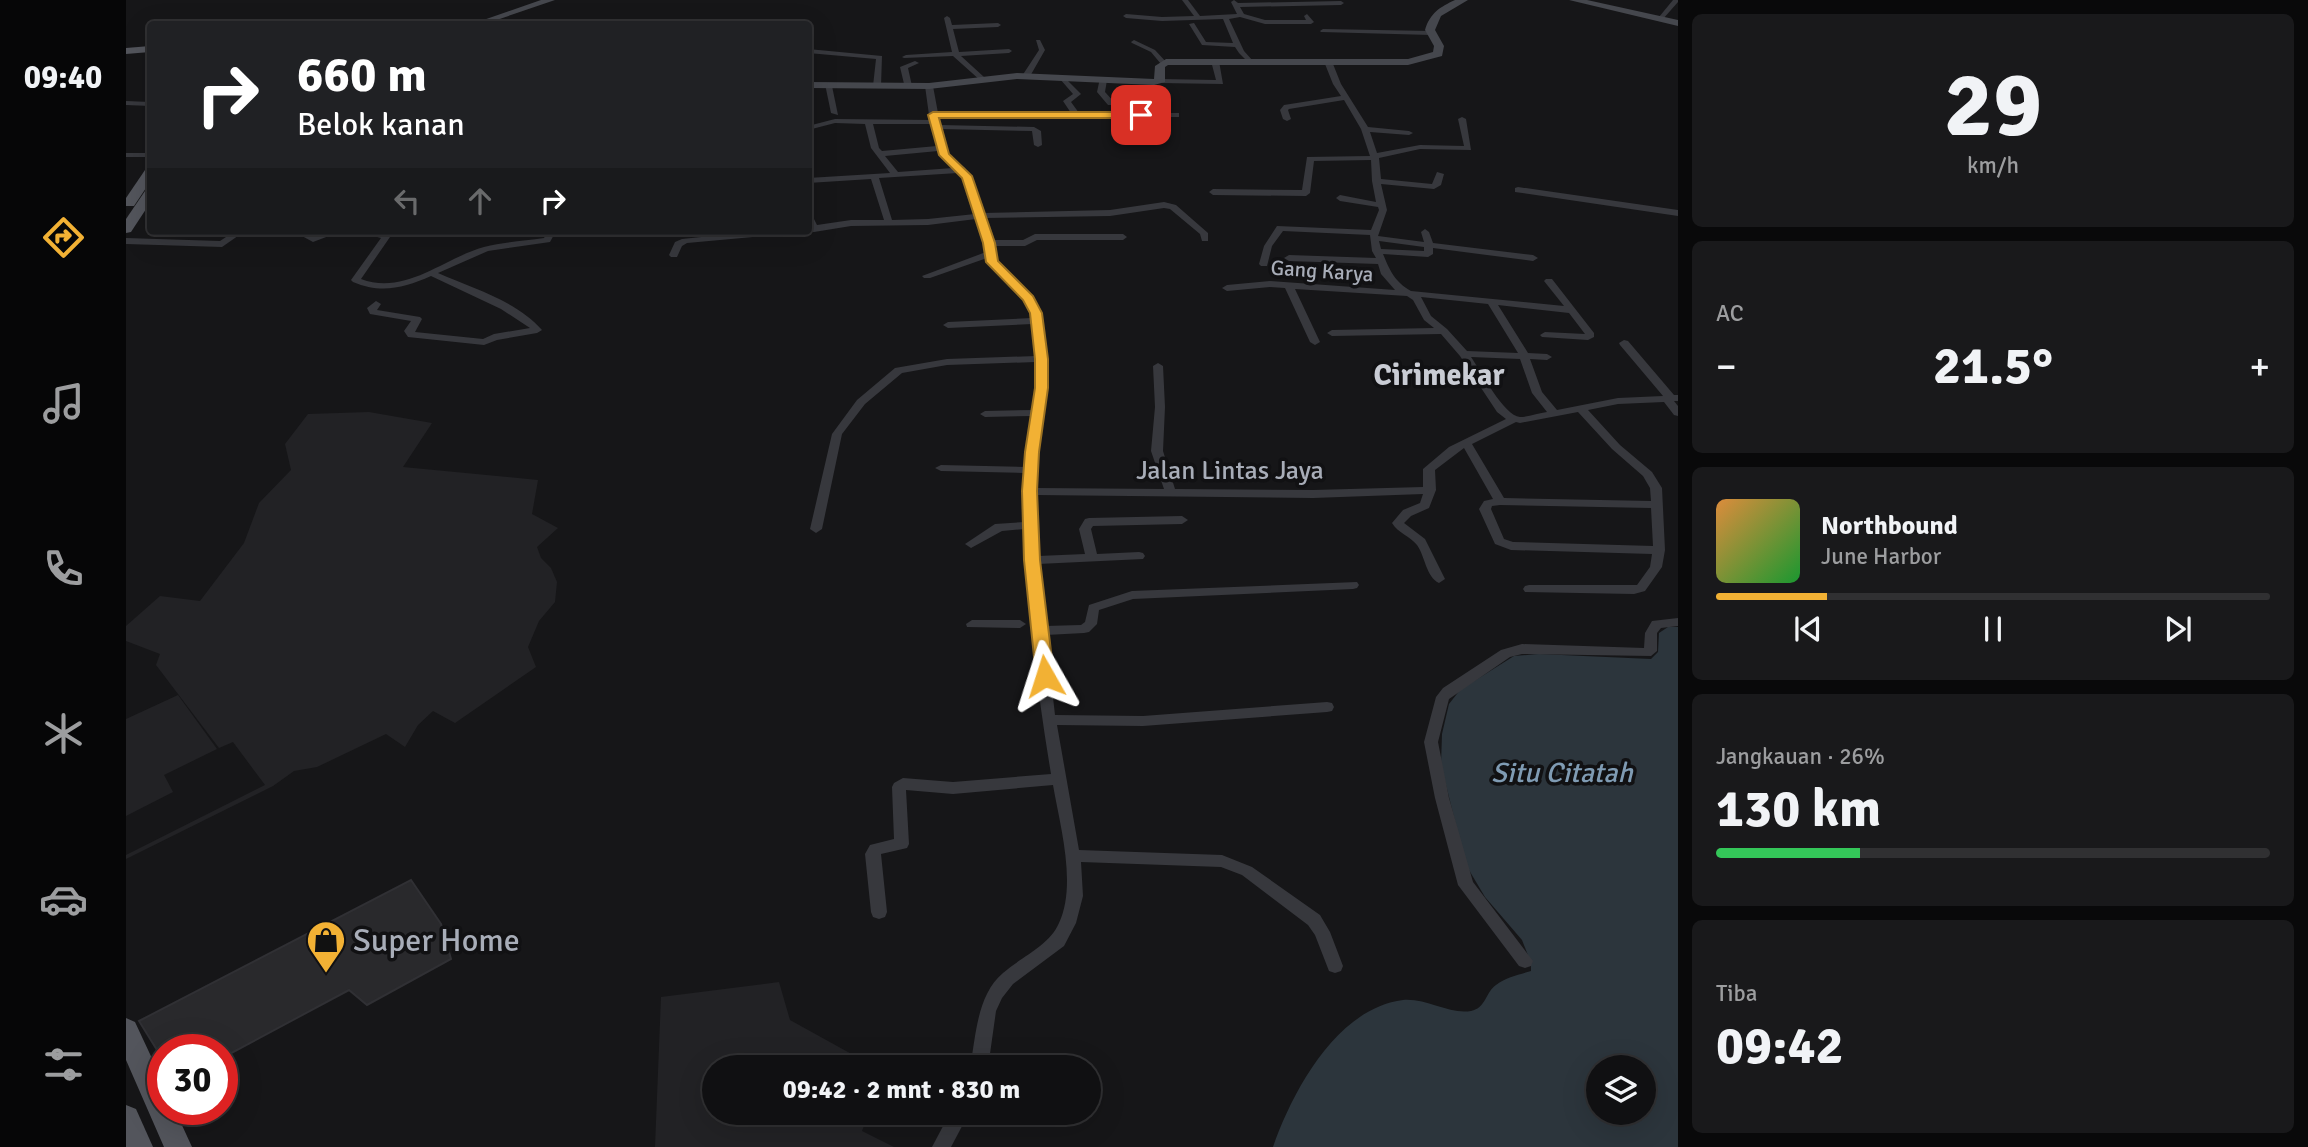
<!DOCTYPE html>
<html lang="id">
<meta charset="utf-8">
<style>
:root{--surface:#101012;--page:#19191b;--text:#f1f3f6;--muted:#9c9d9f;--line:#303032;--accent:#f2b134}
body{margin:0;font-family:Signika,sans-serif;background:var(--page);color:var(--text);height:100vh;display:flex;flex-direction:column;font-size:26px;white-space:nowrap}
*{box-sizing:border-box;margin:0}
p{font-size:23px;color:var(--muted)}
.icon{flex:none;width:38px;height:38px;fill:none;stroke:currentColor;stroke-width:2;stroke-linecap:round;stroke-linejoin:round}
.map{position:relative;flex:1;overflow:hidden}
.side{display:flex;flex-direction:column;gap:14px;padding:14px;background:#09090a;width:630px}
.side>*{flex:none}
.banner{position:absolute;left:21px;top:21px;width:665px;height:214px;border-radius:7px;box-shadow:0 7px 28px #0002,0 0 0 2px var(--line);background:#202124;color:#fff;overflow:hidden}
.buttons{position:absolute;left:1460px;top:1055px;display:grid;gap:14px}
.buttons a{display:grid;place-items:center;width:70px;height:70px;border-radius:50%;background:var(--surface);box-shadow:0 7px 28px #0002,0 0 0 2px var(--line);font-size:35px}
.speed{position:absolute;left:21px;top:1034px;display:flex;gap:14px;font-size:35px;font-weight:700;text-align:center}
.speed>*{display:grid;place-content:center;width:91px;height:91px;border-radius:50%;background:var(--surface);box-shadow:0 7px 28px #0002,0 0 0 2px var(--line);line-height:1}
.speed .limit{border:10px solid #d22;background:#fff;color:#111}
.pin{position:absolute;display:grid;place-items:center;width:60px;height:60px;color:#fff;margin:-30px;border-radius:14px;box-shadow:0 4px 10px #0006}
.me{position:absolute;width:77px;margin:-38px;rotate:354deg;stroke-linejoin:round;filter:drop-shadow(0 0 5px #0008)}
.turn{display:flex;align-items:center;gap:24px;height:147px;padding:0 35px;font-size:32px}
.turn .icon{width:91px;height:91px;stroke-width:2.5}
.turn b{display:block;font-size:49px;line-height:60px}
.lanes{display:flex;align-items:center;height:66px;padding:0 35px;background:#0003;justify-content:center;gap:35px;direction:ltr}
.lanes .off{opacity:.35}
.big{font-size:52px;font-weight:700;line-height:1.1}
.side .widget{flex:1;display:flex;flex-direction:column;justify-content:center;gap:10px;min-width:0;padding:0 24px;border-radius:10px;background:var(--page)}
.side .dial{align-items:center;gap:0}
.dial b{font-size:91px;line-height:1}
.song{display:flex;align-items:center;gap:21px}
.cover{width:84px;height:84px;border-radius:10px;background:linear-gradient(135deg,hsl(30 70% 55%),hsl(130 70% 35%))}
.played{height:7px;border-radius:4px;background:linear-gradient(90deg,var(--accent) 20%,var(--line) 20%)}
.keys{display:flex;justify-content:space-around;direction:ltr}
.heat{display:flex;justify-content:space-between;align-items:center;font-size:38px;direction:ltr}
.charge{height:10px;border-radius:5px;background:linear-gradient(90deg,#34c759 26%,var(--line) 0)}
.trip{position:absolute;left:576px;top:1055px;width:399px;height:70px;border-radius:35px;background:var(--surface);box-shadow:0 7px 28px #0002,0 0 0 2px var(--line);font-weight:700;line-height:70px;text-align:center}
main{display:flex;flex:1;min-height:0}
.menu{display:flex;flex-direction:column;width:126px;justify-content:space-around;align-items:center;background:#060607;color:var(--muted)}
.menu .icon{width:49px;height:49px}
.menu .active{color:var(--accent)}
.menu b{font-size:32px;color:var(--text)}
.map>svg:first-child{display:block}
</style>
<main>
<nav class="menu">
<b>09:40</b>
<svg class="icon active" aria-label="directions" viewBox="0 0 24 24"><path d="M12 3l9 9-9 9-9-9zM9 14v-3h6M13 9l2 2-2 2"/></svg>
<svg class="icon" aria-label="music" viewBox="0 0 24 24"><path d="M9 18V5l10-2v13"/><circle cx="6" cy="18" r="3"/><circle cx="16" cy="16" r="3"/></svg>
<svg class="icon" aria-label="phone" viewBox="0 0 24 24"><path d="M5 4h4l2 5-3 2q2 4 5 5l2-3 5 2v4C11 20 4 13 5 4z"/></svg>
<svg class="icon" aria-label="climate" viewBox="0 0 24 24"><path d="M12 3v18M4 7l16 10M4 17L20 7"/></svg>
<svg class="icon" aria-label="car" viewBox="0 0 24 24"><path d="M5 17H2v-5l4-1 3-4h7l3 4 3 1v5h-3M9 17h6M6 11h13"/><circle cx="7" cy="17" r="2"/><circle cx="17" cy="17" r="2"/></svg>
<svg class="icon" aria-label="filters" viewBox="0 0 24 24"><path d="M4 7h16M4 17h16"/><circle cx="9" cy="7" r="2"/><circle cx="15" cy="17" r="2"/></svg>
</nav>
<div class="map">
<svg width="1552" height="1147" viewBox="0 0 1552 1147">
<rect width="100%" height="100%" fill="#161618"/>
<g fill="#222225">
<path d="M243,412L306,423L277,467L412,480L406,514L432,528L411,547L415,558L425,568L431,582L429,602L413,621L402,647L410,667L329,723L307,711L292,725L279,747L260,734L191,767L168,771L147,786L0,859V855L139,785L107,742L93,748L30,665L34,654L0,641V626L34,596L74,601L118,543L133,503L165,470L159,444L182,414Z"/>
<path d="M52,695L91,749L38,775L47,792L0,816V719Z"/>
<path d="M653,982L664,1020L749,1067L588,1068V1113H743L736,1131L768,1147H529L535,997Z"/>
</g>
<path fill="#2c353c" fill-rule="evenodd" d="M1542,627H1552V1147H1147C1166,1092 1211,1008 1277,1000C1301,998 1324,1015 1345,1011C1360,1008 1359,993 1370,985C1381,977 1392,975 1405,971V963L1396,940L1359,897L1340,865L1315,765L1316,734L1323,704L1334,690L1388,656L1413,654L1525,659L1532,652L1533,633ZM1472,1068H1517V1113H1472Z"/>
<path fill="#29292c" stroke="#303034" stroke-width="2" d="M285,880L315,924L325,959L241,1005L223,990L96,1058V1050H31L13,1021Z"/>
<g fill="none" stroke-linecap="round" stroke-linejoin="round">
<g fill="#37383d" fill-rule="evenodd">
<path d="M1056,0H1062L1074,16L1111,14L1105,2L1108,0L1112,3L1215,1L1218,3L1215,5L1114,7L1118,14L1139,20H1180L1178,16L1181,14L1188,22L1185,24H1139L1114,17L1103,19L1118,51L1127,61L1123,63L1113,53L1109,47L1076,45L1063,24L1068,23L1080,42L1107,43L1097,19L1036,21L1000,18L997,16L1000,14L1036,17L1068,16Z"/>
<path d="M1547,0H1552V2L1537,19H1533V17Z"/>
<path d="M821,16L824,18L826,25L872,23L875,25L872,27L827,29L833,52L883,49L886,51L883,53L835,56L858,77V81H855L827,56L778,58L776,57L780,55L826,52L818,18Z"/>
<path d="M1197,29L1305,31L1308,33L1305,35L1195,32L1194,31Z"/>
<path d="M910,40H914L919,50L903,78H897L896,76L913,50Z"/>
<path d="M1008,40L1029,50L1041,63L1039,64H1035L1025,52L1006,43L1005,42Z"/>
<path d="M682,49L756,56L755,86L751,88L747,86L750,59L682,53Z"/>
<path d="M1089,59L1093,61L1097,84L1034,83L1030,81L1034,79L1090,80L1085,61Z"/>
<path d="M789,61L793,63L782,68L786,86L779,88L774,67Z"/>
<path d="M1203,62L1207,64L1215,84L1242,127L1283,131L1287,133L1283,135L1244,132L1251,153L1294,145L1338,146L1332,119L1336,117L1340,119L1345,150L1294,149L1253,158L1255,179L1306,184L1311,172L1318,174L1315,185L1308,189L1255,184L1261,210L1252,236L1298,242L1295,232L1299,229L1303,232L1307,243L1407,255L1412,258L1407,261L1307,248V254L1302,257L1257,254C1264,271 1269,282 1285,291L1438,306L1418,281L1420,279H1426L1468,333V337L1462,340L1416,337L1414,335L1419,332L1459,334L1443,313L1372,305L1402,353L1421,354L1426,357L1421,360L1404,359L1416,392L1431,410L1492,398L1537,396L1494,345L1493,343L1498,340L1502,341L1548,395H1552V401H1548L1552,406V416L1548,415L1538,402L1492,404L1462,410L1494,445L1526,472L1536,488L1539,550L1536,567L1519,591L1508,594L1399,592L1397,589L1399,586L1403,585H1511L1524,567L1526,554L1385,550L1369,544L1353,509L1358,501L1367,499L1338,448L1309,470L1310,490L1303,508L1285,516L1278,523L1299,539L1319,579L1313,583C1300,577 1299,556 1291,545C1284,536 1272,533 1266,523L1277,510L1294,503L1297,494L1187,498L910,495L912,556L959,554L953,529L959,519L963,518L1056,516L1062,520L1056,524L967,526L965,529L971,554L1013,552L1017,553L1019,556L1017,559L912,564L919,626L955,625L959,622L963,605L1006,591L1231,582L1233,585L1231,588L1227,589L1007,599L973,610L971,624L963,632L958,633L920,635L929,715L1017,716L1201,702L1206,703L1208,707L1206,711L1201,712L1017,726L931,725L953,850L1096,855L1126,867L1194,915L1204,932L1217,966L1215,971L1209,973L1203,971L1189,935L1182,925L1116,875L1095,867L955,862L957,896L950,923L938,946L887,984L876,998L870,1011L862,1068H844C850,1035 851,995 877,973C895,957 923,946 933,923C951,884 934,826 927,785L827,794L780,790L783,844L781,848L755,854L761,912L759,917L753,919L747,917L745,912L739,854L744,845L768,839L766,787L768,783L777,778L827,782L925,774C912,695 901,609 899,529L876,531L845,548L839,544L869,524L899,522L898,473L815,471L809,468L815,465L899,467L907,416L859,417L854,414L859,411L908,410L911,388L910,362L821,365L776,373L739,404L716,434L696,529L690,533L684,529L706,434L731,400L769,368L821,359L910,356L906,324L822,328L817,325L822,322L906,318C903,296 878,279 863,264L861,258L804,278H798L796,276L860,252L850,219L802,225L725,226L688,232L679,231H682V213L686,215L691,225L725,220H758L745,179L682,183V178L764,173L745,148L739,124L709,123L682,130V126L709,119L806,120L803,115L799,86L803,84L807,86L812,113H945L937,101L947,94L934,79L938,77L955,94L945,102L953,113H1053V117H956L952,119L948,117H813L814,125L908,127L915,131L916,145L912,147L908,145L906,131L815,129L822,154L839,168L844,176L857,213L984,210L1038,202L1050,205L1082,233V241H1076L1074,234L1044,209L1038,208L984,216L859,218L867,240H897L909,234H997L1001,237L997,240H911L899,246H868L870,261L905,296L915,313L921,388L910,470V488L1038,489L1025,451L1029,407L1027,366L1032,363L1037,366L1039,407L1037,451L1049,489L1187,490L1297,487V469L1323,447L1380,419L1371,412L1334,356L1315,334L1206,336L1201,333L1206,330L1308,328L1298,320L1287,300L1281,296L1169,289L1194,342L1189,345L1184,342L1159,288L1144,287L1101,291L1096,288L1101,285L1144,281L1269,290L1255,274L1252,264L1163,261L1158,258L1163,255L1250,258L1246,251L1244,235L1157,231L1146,246L1141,266H1135L1133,264L1138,246L1151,226L1245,230L1253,210L1252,207L1214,201L1210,198L1214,195L1250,202L1246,181L1245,160L1188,161L1184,193L1180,196L1087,195L1083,192L1087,189L1176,190L1181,157L1244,156L1235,129L1218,100L1163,109L1162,110L1165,119L1161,121L1157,119L1154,110L1158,105L1215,96L1207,84L1199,64ZM747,124H807L805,127L807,129L811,146L756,151L753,148ZM812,151L815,157L827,168L772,172L759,156ZM832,173L836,177L849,214L802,219L766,220L753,178ZM1253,241L1298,247V251L1255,249ZM1295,297L1362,304L1392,353L1341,351L1321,329L1305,316ZM1345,357L1394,359L1406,393L1421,412C1413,413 1402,417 1394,417C1378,416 1354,370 1345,357ZM1452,412L1486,449L1517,476L1524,488L1525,501L1378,498L1346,444L1390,422L1394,423ZM1374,505L1525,508L1527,546L1387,542L1378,539L1365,509L1366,506Z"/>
<path d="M974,78L981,80L979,92L989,103L988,105H982L971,92Z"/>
<path d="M699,84L706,86L712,115L705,113Z"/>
<path d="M0,101L24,102V106L0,105Z"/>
<rect x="0" y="153" width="24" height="4"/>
<path d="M1392,187L1552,210V216L1389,192V188Z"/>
<path d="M109,231H119L96,247L0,244V238L94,241Z"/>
<path d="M180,231H189L186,235L187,236L203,231H216L187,242L176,236Z"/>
<path d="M228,231H244L264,237L235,279C279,296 318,258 358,247C377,242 398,241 418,238L422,231H430L424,242L362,251L312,273C346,288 391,301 416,330L411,333L371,340L358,345L282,337L278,331L285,321L244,314L241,308L250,301L255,304L251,310L294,317L296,319L289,332L357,339L368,334L404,328L375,309L305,276C278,288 255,294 227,282L225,280L255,238Z"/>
<path d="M633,231H664L660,234L561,243L556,246L551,257H545L543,255L549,242L556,239Z"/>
<path d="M1552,618V626L1535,628L1531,633V651L1525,656L1396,654L1384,657L1323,699L1312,742L1323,798L1347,882L1407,961L1405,966L1399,968L1393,966L1332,885L1309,798L1298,742L1310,697L1317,688L1375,650L1396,644L1518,648L1519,633L1526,621Z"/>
<path d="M846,620H894L900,624L894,628L841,627L840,624Z"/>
<path d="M824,1113H843L825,1147H806Z"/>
</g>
<g fill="#45474d" fill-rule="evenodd">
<path d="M415,0H429L359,24H346Z"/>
<path d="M1329,0H1342L1315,16L1309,30L1318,46L1316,56L1282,65H1042L1039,67V82L1028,85L891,79L803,89L682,88V82L803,83L891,73L1028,79L1029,66L1040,59H1282L1307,52L1308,46L1299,30C1304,13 1314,7 1329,0Z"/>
<path d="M1443,0H1461L1552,20V26Z"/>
</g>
<g fill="#53555c" fill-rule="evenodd">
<path d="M24,46V52L0,54V48Z"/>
<path d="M24,169V182L8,206H0V198L19,170Z"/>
<path d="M24,190V203L5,232L0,233V219L19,191Z"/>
<path d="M0,1018L9,1022L37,1082V1110H49L66,1147H38L0,1060Z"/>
<path d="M0,1105L10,1109L27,1147H0Z"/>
</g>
</g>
<path fill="#f2b134" stroke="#9d7322" stroke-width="2" d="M807,112H1015L1020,115L1015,118H813L823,154L846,176L869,243L872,261L907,296L916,313L922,359V388L913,452L911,491L914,560L928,676L919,682L910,676L898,560L896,491L899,452L909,388V359L904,313L897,300L860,262L857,243L836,178L813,155L802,115Z"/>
<defs>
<g id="shop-pin" transform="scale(2.0125)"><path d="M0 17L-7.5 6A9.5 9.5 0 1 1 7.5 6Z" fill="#f2b134" stroke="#111113"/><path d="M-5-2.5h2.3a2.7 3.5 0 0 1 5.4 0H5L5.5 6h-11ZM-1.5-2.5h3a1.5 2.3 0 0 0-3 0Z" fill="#111"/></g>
</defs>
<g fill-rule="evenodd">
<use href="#shop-pin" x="200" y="940"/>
</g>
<g text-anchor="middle" stroke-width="7" stroke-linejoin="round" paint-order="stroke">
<g font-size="21" fill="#a8adb8" stroke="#111113">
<text transform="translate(1196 271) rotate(4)" y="7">Gang Karya</text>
</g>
<g font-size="26" fill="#a8adb8" stroke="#111113">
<text x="1104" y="479">Jalan Lintas Jaya</text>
</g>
<g font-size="28" font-style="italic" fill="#7f9bb3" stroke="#111113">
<text x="1436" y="782">Situ Citatah</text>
</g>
<g font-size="30" font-weight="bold" fill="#c9ccd4" stroke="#111113">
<text x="1313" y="385">Cirimekar</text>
</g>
<g font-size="32" fill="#a8adb8" stroke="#111113" text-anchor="start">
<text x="227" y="951">Super Home</text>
</g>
</g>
</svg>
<div class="buttons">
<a><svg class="icon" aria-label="layers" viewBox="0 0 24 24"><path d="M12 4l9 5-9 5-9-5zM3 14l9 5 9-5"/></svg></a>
</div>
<div class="speed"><div class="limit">30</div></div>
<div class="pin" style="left:1015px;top:115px;background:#d93025"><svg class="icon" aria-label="arrive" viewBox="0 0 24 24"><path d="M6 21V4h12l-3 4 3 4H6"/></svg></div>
<svg class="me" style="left:919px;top:676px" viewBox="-20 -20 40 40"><path d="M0-17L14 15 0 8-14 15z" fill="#f2b134" stroke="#fff" stroke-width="4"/></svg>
<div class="trip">09:42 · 2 mnt · 830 m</div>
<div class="banner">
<div class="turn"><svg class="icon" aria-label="right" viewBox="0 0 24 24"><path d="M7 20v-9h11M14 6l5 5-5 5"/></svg><div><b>660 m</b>Belok kanan</div></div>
<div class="lanes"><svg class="icon off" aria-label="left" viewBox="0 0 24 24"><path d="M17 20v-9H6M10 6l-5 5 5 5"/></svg><svg class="icon off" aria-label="ahead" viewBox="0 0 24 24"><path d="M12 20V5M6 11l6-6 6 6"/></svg><svg class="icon" aria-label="right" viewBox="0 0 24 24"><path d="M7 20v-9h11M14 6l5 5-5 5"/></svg></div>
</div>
</div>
<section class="side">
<div class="widget dial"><b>29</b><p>km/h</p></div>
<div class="widget"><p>AC</p>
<div class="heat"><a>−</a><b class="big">21.5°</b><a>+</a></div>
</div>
<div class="widget">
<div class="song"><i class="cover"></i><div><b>Northbound</b><p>June Harbor</p></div></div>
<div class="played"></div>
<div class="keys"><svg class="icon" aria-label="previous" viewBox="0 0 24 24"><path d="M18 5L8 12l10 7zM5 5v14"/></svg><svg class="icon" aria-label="pause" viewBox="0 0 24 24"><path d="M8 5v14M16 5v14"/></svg><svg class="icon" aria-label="next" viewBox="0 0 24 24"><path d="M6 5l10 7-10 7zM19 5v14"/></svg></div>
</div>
<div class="widget"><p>Jangkauan · 26%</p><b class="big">130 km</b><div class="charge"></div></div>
<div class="widget"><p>Tiba</p><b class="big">09:42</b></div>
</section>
</main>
